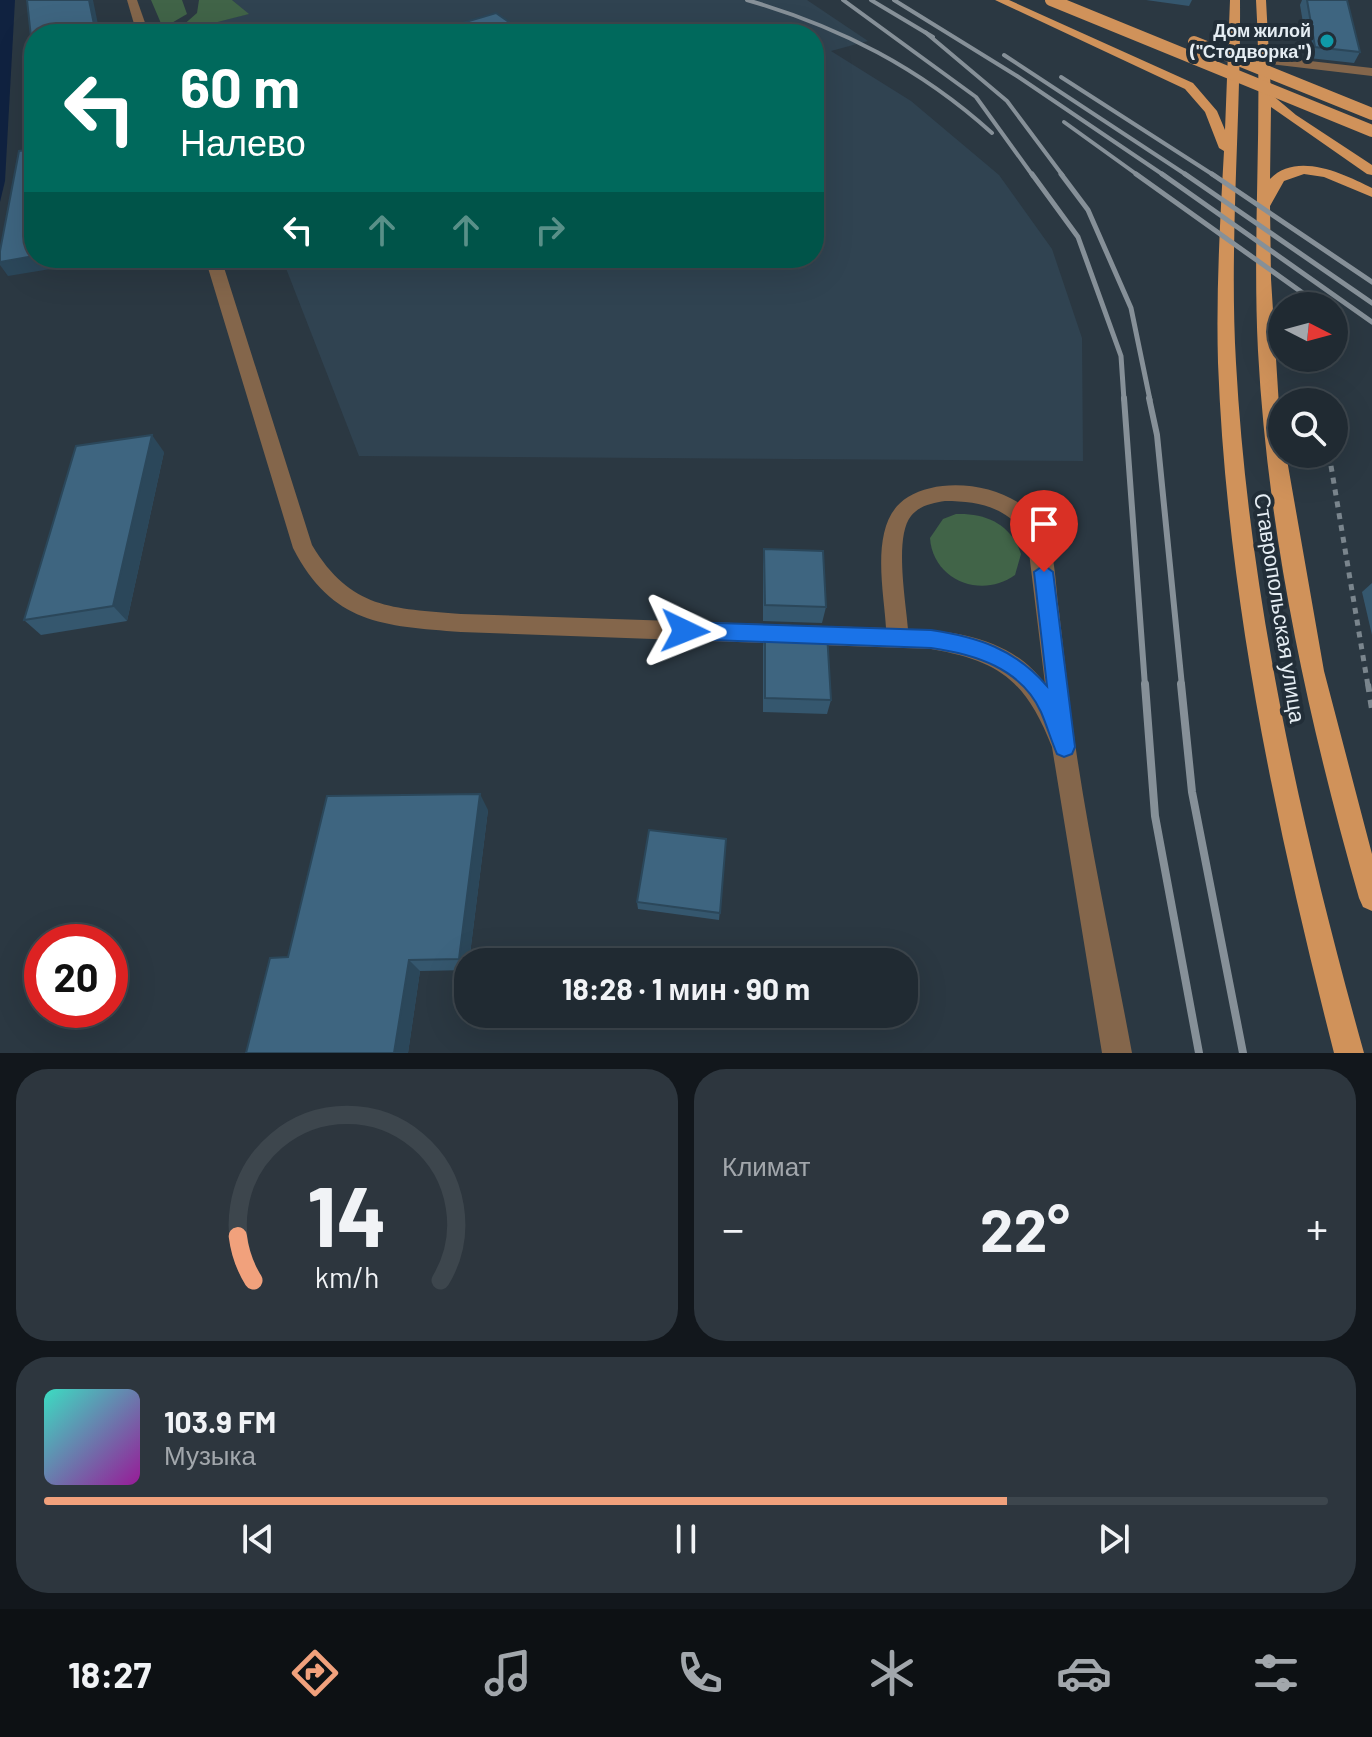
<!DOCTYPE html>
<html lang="ru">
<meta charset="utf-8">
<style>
:root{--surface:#202a32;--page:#2d363e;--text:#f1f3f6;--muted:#a2a7ac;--line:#3d464d;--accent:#f1a17c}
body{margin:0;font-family:Barlow,sans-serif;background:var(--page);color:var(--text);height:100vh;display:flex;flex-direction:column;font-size:30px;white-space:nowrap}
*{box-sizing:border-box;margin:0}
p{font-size:26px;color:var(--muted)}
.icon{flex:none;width:44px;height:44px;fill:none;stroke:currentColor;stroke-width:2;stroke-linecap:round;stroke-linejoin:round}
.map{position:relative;height:1053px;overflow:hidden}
.panel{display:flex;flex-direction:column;gap:16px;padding:16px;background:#12171c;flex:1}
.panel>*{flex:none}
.top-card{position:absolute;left:24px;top:24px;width:800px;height:244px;border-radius:32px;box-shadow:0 8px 32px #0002,0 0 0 2px var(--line);background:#00695c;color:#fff;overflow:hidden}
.needle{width:52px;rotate:96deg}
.buttons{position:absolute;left:1268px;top:292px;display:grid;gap:16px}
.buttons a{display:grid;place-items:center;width:80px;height:80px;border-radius:50%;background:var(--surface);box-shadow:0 8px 32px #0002,0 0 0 2px var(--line);font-size:40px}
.speed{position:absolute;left:24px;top:924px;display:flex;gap:16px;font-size:40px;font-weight:700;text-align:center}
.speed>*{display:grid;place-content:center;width:104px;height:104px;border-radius:50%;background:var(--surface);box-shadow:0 8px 32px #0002,0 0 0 2px var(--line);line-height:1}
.speed .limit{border:12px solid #d22;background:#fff;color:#111}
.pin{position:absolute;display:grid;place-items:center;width:68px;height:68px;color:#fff;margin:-82px -34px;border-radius:50% 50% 50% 0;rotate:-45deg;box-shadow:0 0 8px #0007}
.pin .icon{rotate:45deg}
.me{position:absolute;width:88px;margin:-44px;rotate:92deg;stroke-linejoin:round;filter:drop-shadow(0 0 6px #0008)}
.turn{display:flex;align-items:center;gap:28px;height:168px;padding:0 24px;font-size:36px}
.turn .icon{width:104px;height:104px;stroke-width:2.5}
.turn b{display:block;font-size:56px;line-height:68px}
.lanes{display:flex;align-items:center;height:76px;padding:0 24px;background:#0003;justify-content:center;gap:40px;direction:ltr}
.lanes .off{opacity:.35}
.big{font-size:60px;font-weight:700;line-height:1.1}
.panel .tile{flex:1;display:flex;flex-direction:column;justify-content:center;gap:12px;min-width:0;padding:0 28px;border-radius:32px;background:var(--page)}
.panel .dial{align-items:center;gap:0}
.dial svg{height:208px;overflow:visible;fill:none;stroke:var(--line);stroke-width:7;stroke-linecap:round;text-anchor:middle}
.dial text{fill:var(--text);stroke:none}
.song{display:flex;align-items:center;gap:24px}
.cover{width:96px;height:96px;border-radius:12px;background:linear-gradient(135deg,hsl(170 70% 55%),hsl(300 70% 35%))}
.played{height:8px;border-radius:4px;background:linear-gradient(90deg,var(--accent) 75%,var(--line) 75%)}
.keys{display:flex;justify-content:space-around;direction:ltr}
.heat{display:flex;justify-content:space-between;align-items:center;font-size:44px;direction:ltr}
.panel .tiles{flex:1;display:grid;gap:16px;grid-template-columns:1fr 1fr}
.tile:last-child{grid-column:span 2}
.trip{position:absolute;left:454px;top:948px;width:464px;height:80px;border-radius:32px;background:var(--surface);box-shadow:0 8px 32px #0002,0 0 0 2px var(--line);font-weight:700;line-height:80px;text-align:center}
.dock{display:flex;height:128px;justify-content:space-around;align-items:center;background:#0d1114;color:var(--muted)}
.dock .icon{width:56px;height:56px}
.dock .selected{color:var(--accent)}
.dock b{font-size:36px;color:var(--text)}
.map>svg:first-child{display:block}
</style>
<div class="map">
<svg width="1372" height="1053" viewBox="0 0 1372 1053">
<rect width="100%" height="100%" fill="#2b3842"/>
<path fill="#304351" d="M232,0H807L868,41L831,51L911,101L999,175L1052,249L1082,338L1083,461L359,456L282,258H814V34H195L193,28L248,14Z"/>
<g fill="#416448">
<path d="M151,0H182L187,14L163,28Z"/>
<path d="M199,0H232L249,14L194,28L195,34H173L197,13Z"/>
<path d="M956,514C986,513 1011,524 1021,554L1015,575C982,599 933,581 930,538L943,519Z"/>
</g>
<path fill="#102240" d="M0,0H15L5,181L0,202Z"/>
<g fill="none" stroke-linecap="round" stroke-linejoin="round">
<path stroke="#7a858d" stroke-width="5" stroke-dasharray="6 6" stroke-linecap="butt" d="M1329,454L1368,686"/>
<path stroke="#7a858d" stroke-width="6" stroke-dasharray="8 8" stroke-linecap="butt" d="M1368,684L1372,709"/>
<g fill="#84664b" fill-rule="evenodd">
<path d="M127,0H137L149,34H137Z"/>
<path d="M1266,56L1372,68V76L1262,63V57Z"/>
<path d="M205,258H221L312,545C351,610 392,608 461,614L886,628C884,590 868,521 908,497C946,474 1015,486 1040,523C1056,548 1055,582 1059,611C1064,655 1069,699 1075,743C1090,847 1113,950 1132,1053H1102L1052,747C1026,681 1000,661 931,649L461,632C383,626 332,624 293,548ZM945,501C978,501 1007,507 1027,536L1045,684C1015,641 958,630 908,629C906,602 894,537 911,516C920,505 933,503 945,501Z"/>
</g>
<g fill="#d0925a" fill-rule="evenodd">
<path d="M995,0H1009L1193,83L1217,111L1225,130L1230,0H1240C1241,121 1229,242 1236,363C1249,598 1301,827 1364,1053H1334C1276,826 1227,597 1218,363C1216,292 1220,222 1224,151L1219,148L1205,112L1185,89Z"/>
<path d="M1256,0H1266L1271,94L1296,115L1372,165V175L1367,174L1271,107L1270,179C1297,151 1344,174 1372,188V197L1324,177L1304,174L1284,181L1270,206L1271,279L1282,454H1286L1324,671L1372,854V911L1363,907L1359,898C1308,720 1268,536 1258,351C1252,234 1263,117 1256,0Z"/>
</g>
<g stroke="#869098" stroke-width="4">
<path d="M747,0C840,27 920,68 992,133"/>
<path d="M843,0L976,97L1033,176"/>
<path d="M871,0L933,37"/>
<path d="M894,0L1017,76L1165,176"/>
<path d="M925,32L1007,101L1063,176"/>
<path d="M1004,55L1188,176"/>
<path d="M1061,77L1215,176"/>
<path d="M1064,122L1139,176"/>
</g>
<g stroke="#869098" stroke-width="5">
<path d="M1032,174L1078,237L1121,356L1124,400"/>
<path d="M1061,174L1088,210L1131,308L1150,400"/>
<path d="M1136,174L1321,306"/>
<path d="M1162,174L1372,322"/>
<path d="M1185,174L1372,303"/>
<path d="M1212,174L1372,282"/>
</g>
<g stroke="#869098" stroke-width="6">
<path d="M1124,398L1145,686"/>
<path d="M1149,398L1157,435L1182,686"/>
</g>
<g stroke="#869098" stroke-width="8">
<path d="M1145,684L1155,816L1199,1053"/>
<path d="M1181,684L1192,792L1243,1053"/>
</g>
<g stroke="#d0925a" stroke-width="12">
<path d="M1051,0L1372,131"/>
<path d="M1194,42L1372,114"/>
</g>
</g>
<g fill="#35576e">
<path d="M1146,0H1192L1189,6Z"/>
<path d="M1302,0H1347L1360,52L1354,63L1309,58L1300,5Z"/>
<path d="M164,452L127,621L41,635L24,620Z"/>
<path d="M764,549L826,607L822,623L763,621V565Z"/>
<path d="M1372,583V635L1362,592Z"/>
<path d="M765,631L831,700L827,714L763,712V646Z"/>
<path d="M488,810L468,970L420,971L408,1053H246L288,957Z"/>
<path d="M726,839L719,920L638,909L637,902Z"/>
</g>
<g fill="#2b475a">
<path d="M89,0H93L100,34H96Z"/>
<path d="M34,256V258H117L8,276L0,265V262Z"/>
<path d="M152,435L164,452L127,621L113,606Z"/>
<path d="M480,794L488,810L468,970L459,959Z"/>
<path d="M409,960L420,971L408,1053H394Z"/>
</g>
<g fill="#3e6580" stroke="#2b475a" stroke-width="2">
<path d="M27,0H89L96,34H34V65Z"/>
<path d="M1307,0H1347L1360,52L1315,47Z"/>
<path d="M496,13L526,34H425Z"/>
<path d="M34,106V256L0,262V251L19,151L27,150Z"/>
<path d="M152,435L113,606L24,620L76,446Z"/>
<path d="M764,549L823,551L826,607L765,605Z"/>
<path d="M765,631L827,633L831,700L765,698Z"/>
<path d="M480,794L459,959L409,960L394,1053H246L270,958L288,957L327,796Z"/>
<path d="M649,830L726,839L720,913L637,902Z"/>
</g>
<path fill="#1a73e8" stroke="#114b97" stroke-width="2" d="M1044,565L1053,572L1075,747L1072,754L1064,757L1057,754C1051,740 1047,726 1041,712C1021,668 974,654 931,648L685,639L675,631L685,622L931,630C978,637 1015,649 1047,686L1034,572Z"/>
<circle fill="#0f9aa8" stroke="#222e38" stroke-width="3" cx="1327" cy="41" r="8"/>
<g text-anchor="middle" stroke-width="8" stroke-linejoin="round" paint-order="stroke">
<g font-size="18" font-weight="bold" fill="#e5edf3" stroke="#222e38" text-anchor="end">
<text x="1311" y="37">Дом жилой<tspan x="1311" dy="21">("Стодворка")</tspan></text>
</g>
<g font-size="22" fill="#e5edf3" stroke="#222e38">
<text transform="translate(1280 608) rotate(81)" y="8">Ставропольская улица</text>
</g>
</g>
</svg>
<div class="buttons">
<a><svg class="needle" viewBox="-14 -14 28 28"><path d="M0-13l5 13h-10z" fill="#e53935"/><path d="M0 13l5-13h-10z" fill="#a2a7ac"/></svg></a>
<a><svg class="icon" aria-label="search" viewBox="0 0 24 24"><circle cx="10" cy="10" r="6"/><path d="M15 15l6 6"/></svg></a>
</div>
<div class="speed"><div class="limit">20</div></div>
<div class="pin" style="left:1044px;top:572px;background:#d93025"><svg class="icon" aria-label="arrive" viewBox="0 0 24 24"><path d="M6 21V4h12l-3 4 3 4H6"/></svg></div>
<svg class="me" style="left:685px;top:631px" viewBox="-20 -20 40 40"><path d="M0-17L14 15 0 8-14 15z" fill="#1a73e8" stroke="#fff" stroke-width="4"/></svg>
<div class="trip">18:28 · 1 мин · 90 m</div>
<div class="top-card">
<div class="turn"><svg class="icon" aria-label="left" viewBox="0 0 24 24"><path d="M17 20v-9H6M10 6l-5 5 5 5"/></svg><div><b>60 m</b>Налево</div></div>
<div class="lanes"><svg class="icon" aria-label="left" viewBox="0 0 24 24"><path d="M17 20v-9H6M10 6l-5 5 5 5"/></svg><svg class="icon off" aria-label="ahead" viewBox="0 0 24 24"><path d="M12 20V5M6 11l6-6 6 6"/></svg><svg class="icon off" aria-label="ahead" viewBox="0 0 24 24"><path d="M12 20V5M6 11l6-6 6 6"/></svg><svg class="icon off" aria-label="right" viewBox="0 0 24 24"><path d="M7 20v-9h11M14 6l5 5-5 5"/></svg></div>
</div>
</div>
<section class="panel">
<div class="tiles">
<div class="tile dial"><svg viewBox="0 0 100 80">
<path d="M14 69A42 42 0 1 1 86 69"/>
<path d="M14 69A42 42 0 0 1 8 52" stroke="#f1a17c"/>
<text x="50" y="56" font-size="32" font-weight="700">14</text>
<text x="50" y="72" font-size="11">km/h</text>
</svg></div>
<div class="tile"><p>Климат</p>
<div class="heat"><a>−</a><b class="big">22°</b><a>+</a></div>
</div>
<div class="tile">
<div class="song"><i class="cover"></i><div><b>103.9 FM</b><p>Музыка</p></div></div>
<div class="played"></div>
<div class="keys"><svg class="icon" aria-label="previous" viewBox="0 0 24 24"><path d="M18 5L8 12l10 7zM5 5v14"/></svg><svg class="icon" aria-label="pause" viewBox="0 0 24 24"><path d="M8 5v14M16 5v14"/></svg><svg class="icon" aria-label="next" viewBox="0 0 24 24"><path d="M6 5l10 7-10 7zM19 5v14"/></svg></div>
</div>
</div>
</section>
<nav class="dock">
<b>18:27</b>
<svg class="icon selected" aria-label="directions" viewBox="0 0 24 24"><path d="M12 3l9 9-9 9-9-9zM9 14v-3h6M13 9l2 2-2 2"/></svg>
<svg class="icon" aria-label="music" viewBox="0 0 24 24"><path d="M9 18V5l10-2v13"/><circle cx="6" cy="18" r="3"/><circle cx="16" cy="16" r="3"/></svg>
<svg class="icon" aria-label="phone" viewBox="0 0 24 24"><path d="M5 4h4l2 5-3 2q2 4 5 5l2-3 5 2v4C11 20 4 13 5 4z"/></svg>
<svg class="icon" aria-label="climate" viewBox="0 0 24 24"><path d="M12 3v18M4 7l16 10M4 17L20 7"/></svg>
<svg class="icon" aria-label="car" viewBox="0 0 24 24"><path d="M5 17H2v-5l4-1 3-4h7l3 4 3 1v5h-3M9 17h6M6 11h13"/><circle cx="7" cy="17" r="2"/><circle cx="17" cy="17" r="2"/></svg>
<svg class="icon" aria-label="filters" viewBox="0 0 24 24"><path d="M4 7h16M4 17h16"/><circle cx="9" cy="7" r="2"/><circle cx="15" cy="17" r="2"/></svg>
</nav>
